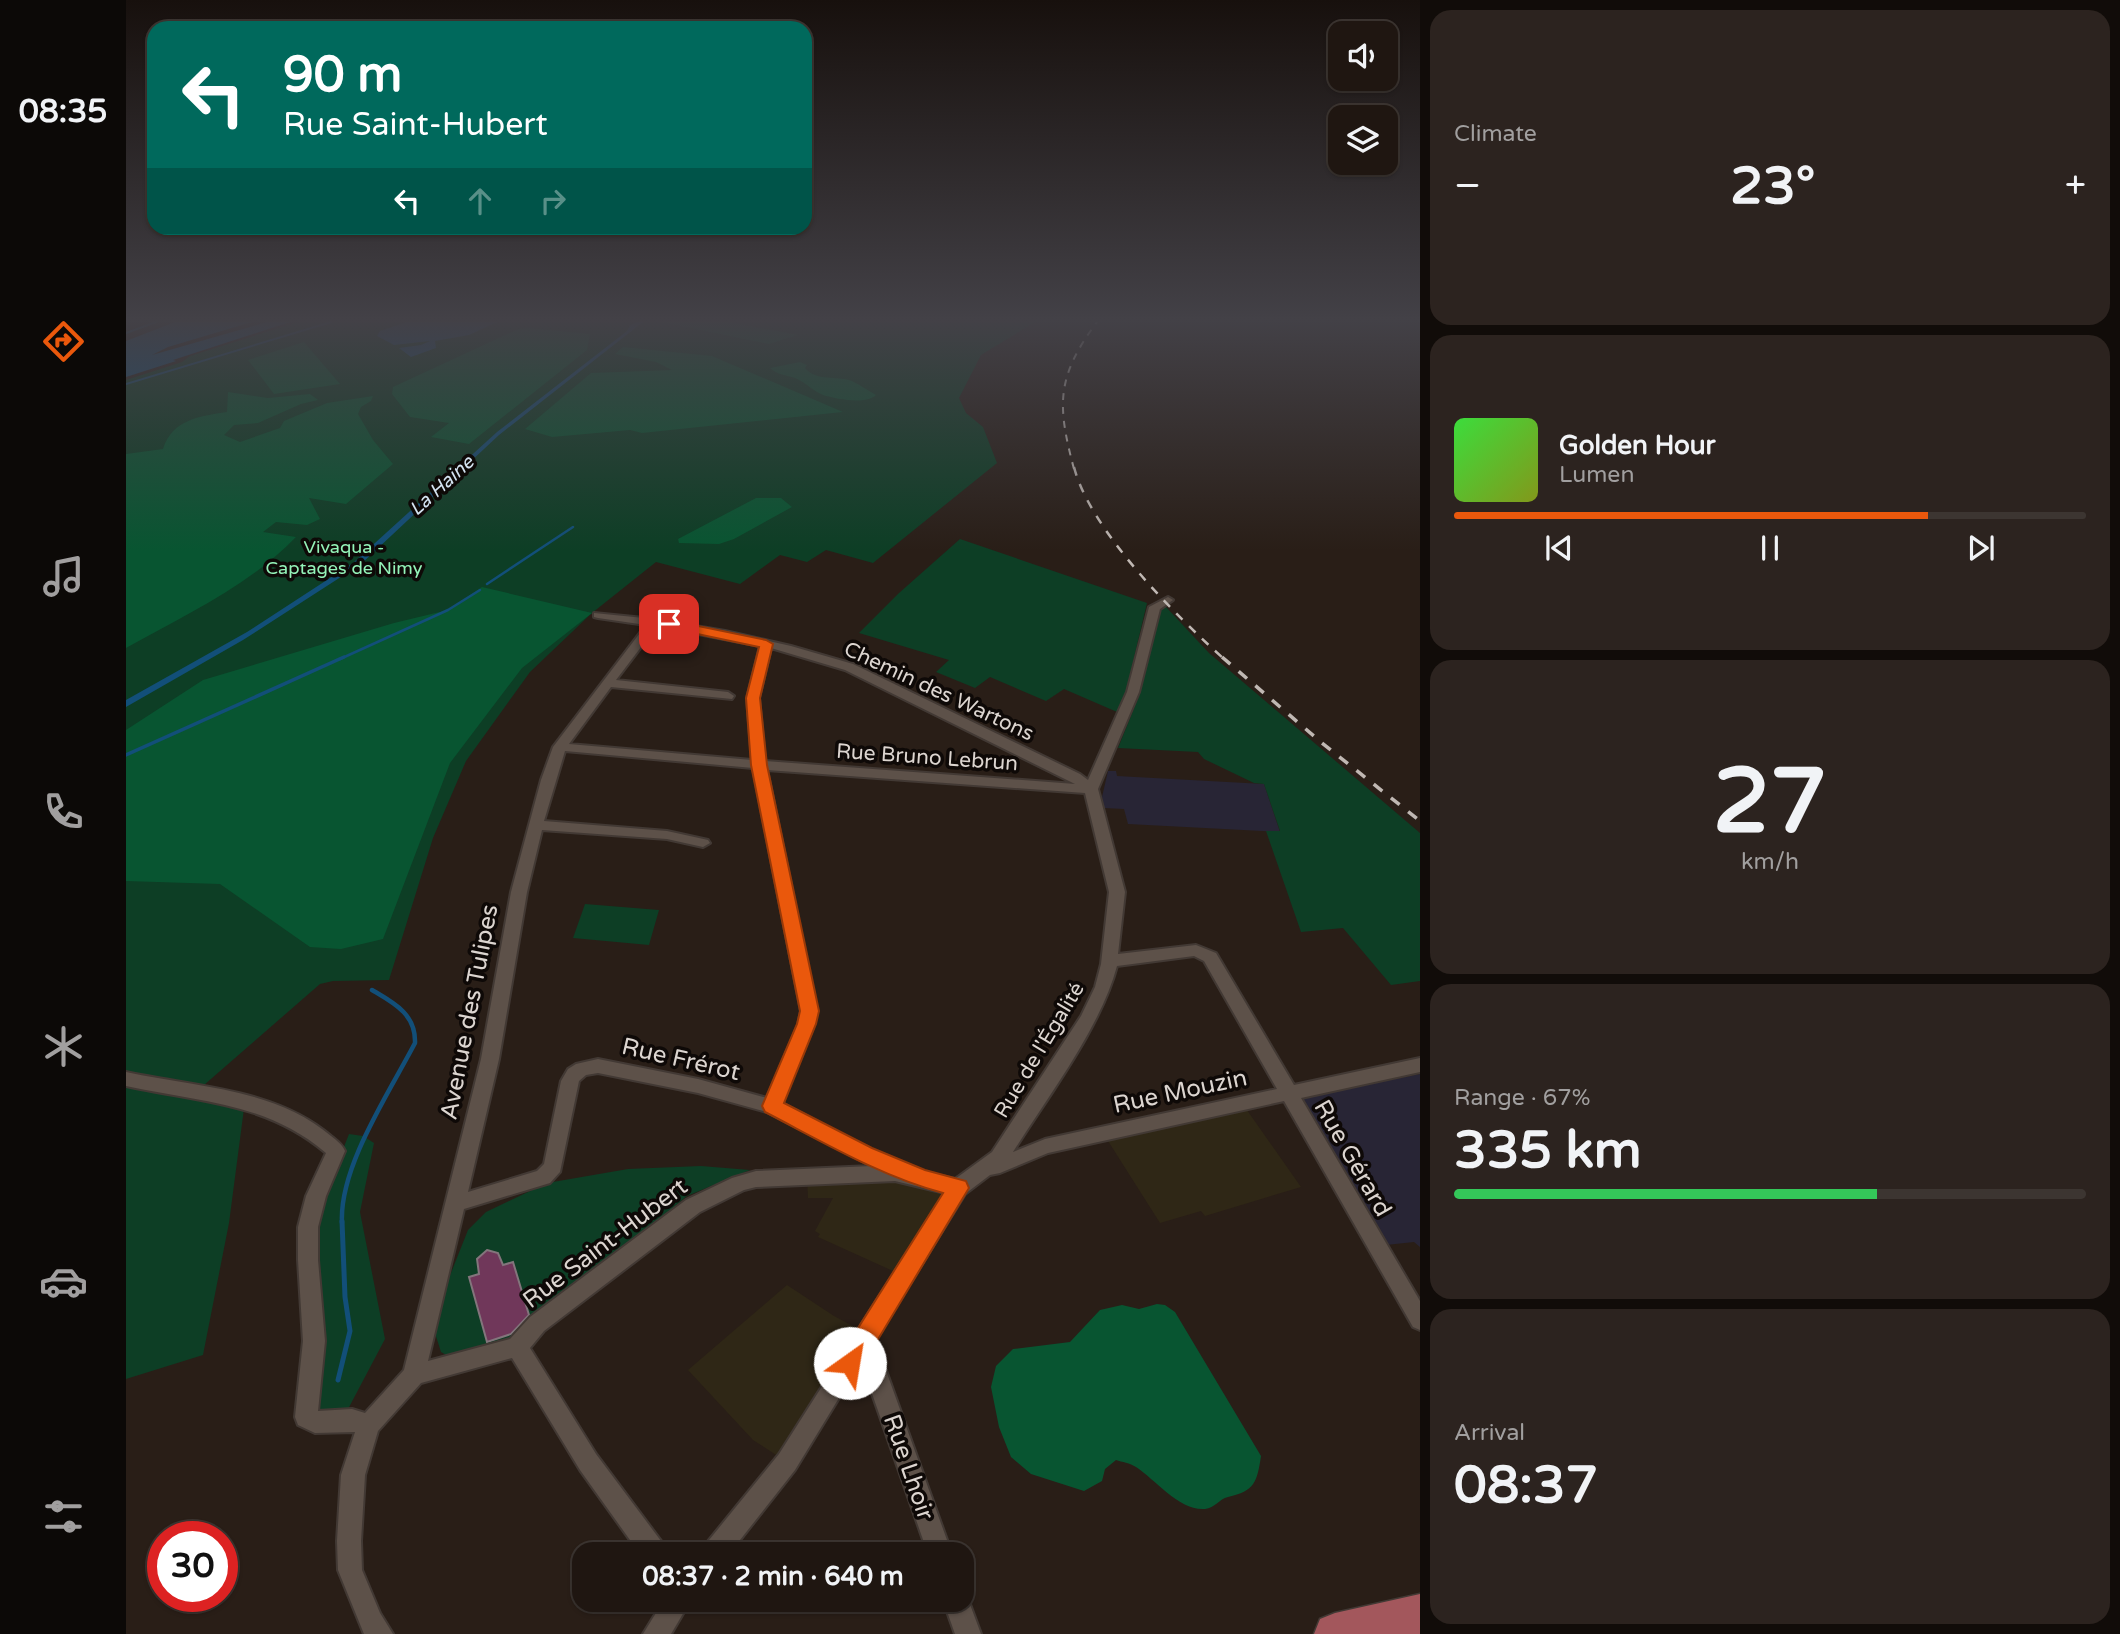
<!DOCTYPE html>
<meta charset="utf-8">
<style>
:root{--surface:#1f1611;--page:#2c231f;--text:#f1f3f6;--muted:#a19f9f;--line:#3c3531;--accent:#ea580c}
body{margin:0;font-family:"Varela Round",sans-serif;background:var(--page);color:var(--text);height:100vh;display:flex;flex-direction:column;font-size:26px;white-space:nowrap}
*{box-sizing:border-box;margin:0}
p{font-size:23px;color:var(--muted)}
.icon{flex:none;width:38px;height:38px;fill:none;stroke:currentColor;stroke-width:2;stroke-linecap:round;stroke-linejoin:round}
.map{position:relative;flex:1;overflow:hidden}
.drawer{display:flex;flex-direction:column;gap:10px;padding:10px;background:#110c09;width:700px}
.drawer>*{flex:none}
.guide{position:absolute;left:21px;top:21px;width:665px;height:214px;border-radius:21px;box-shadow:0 2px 5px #0004,0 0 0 2px var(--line);background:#00695c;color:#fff;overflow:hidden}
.buttons{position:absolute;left:1202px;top:21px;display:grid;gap:14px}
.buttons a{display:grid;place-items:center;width:70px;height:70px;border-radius:14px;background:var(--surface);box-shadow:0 2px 5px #0004,0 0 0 2px var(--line);font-size:35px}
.speed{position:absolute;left:21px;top:1521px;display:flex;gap:14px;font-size:35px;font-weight:700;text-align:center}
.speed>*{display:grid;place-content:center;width:91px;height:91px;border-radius:50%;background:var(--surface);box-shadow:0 2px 5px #0004,0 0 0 2px var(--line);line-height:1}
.speed .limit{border:10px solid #d22;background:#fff;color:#111}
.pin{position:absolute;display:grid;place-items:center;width:60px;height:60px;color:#fff;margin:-30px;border-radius:14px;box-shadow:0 4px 10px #0006}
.me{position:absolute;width:77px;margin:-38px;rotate:32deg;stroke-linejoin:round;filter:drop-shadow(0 0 5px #0008)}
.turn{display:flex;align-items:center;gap:24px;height:147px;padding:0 21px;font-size:32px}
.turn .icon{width:91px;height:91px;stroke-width:2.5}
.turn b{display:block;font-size:49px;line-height:60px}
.lanes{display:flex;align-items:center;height:66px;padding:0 21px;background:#0003;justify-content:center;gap:35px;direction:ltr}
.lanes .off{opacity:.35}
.big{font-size:52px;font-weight:700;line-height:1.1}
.drawer .card{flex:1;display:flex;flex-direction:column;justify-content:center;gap:10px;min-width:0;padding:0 24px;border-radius:21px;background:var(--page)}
.drawer .dial{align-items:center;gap:0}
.dial b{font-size:91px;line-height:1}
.song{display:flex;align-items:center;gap:21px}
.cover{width:84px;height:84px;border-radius:10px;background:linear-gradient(135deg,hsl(120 70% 55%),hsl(70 70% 35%))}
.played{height:7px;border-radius:4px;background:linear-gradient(90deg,var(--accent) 75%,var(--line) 75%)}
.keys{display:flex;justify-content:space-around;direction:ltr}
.heat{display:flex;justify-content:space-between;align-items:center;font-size:38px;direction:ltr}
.charge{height:10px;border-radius:5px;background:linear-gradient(90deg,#34c759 67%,var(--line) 0)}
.trip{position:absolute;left:446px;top:1542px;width:402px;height:70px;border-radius:21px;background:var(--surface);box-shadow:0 2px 5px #0004,0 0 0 2px var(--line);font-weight:700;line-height:70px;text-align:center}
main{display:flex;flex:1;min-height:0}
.dock{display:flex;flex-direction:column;width:126px;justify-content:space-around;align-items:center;background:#0c0907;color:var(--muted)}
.dock .icon{width:49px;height:49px}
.dock .selected{color:var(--accent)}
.dock b{font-size:32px;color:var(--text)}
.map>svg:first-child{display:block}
</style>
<main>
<nav class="dock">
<b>08:35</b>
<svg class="icon selected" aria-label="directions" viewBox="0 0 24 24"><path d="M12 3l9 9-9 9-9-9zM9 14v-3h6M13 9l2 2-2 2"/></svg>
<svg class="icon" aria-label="music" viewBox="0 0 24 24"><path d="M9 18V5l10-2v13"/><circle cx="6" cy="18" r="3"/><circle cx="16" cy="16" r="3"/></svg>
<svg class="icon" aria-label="phone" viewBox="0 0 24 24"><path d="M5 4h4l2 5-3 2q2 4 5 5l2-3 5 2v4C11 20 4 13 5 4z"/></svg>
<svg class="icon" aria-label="climate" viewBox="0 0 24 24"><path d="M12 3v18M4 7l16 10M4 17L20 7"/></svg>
<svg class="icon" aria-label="car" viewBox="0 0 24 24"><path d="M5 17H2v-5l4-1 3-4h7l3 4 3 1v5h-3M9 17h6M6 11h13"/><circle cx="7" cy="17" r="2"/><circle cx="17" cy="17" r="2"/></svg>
<svg class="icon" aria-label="filters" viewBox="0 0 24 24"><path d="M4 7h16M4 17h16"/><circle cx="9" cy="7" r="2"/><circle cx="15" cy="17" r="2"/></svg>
</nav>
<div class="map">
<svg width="1294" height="1634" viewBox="0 0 1294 1634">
<rect width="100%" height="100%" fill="#291e17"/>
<g fill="#282535">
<path d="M982,771H990L991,776L1138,784L1154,832L1002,824L998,809L978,808L976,797Z"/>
<path d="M1294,1074V1247L1288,1242L1260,1245L1174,1098Z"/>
</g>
<g fill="#2f2716">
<path d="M1116,1103L1175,1187L1079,1216L1075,1211L1034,1223L977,1133Z"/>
<path d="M747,1173L832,1188L778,1276L692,1237L694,1234L689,1231L707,1198H682L681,1176Z"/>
<path d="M661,1285L708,1316L742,1334L661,1462L627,1440L562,1370Z"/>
</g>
<g fill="#0d3e25">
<path d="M172,322H909L855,355L833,398L840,413L857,427L871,463L747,563L700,550L681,562L654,555L614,584L530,562L466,613L404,672L340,761L307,838L263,980L207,981L194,984L70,1092L119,1101L103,1223L77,1355L0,1379V380L56,362L64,356Z"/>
<path d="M834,539L1021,603L1002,683L1008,687L998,715L938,689L920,701L864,677L849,688L810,672L823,660L733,633L773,593Z"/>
<path d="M1034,607H1040L1083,653L1294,833V981L1265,985L1217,928L1175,932L1140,831H1154L1138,784L1128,783L1078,759L1072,752L992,748L1013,696Z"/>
<path d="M459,904L533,910L523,945L447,938Z"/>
<path d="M223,1134L237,1136L248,1143L234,1212L259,1339L221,1411L189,1422L181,1241Z"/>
<path d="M575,1166L624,1170L561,1196L394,1334L362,1347L322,1356L315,1352L308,1330L317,1293L342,1230L360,1212L421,1183L502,1169Z"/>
</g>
<g fill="#085531">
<path d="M535,322H602L672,335L643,344Z"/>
<path d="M403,328L464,334L461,350L343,444L305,437L323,423L284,417L266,394L267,387L392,329Z"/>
<path d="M178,342L214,384L148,394L122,360Z"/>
<path d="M497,347L586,356L717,412L516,433L504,430L426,437L399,429L465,373L546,370L530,362L489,354Z"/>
<path d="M674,362L681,365L679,368C691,382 710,375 726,381C734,385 743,391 750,395C740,405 710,399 697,395C687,391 679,382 669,378C660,375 651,375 644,368Z"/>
<path d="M102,392L142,398L184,394L192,400L175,404L132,423L108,425L98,435L114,442L154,428L158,421L201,403L247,396L245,401L235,407L232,414L247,440L267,464L220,504L183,498L194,519L181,525L150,522L137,532L170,537C123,586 59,615 0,648V454L37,449C46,420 73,416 101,412Z"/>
<path d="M630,498H655L666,507L608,539L593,544L553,543L552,539Z"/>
<path d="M356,587L466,613L396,668L324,763L257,939L215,949L184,947L94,884L0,881V730L77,680L268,623L322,610Z"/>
<path d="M1031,1304L1039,1305L1049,1312L1135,1456C1131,1482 1129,1491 1102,1497C1093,1499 1089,1508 1079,1509C1053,1511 1030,1480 1010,1467C1004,1463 996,1462 990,1460L979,1469L976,1481L958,1491L905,1474L885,1457L873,1427L865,1387L870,1366L887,1349L944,1342L974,1310L996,1305L1013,1309Z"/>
</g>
<g fill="#124f79">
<path d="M49,322H126L42,347L26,355L141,322H164L47,360L50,361L0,377V341Z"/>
<path d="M281,322H371L343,335L309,341L310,348L285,357L273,348L295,345L304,341L268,345L251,336L254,331Z"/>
<path d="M512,322H517L373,435L235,564L117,640L0,707V700L121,632L227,563L371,432L501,331L504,325Z"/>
</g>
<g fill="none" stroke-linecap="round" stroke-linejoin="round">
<g stroke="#124f79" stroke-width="2">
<path d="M0,333L30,322"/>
<path d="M0,384L205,322"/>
</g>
<g stroke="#124f79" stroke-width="2.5">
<path d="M361,584L447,527"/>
<path d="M214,659L322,610L354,590"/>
</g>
<path stroke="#124f79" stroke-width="3.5" d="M0,755L218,657"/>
<path stroke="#124f79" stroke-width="4.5" d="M216,1223C213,1167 263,1093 289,1043C290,1014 268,1003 246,990"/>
<path stroke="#124f79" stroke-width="5" d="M212,1380L224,1331L219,1297L216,1221"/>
</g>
<path fill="#70375a" stroke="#83757c" stroke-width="2" d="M361,1250L372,1253L377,1265L387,1262L403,1315L385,1334L361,1342L343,1277L353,1274L351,1259Z"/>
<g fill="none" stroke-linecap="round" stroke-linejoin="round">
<g stroke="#423934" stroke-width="4">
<g id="minor">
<path d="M1042,597L1047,600L1034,609L1013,692L972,789L999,892L992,954L1070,945L1090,953L1168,1085L1294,1058V1072L1175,1098L1294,1301V1330L1287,1327L1158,1101L922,1153L874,1173L864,1175L839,1194L749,1340L826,1554H802L735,1362L669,1470L603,1554H576L579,1545L653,1454L819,1193L769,1181L630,1187L618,1190L574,1212L418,1331L404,1348L470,1454L538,1545L541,1554H514L454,1470L386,1358L295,1383L252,1431L239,1475L235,1541L236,1570L254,1613L267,1634H238L212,1570L211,1541L215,1475L229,1432L189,1433L172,1425L169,1417L177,1341L172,1260V1227L180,1196L200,1153C140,1102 73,1102 0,1086V1072C68,1087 149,1088 205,1136C210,1140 216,1144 219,1151L200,1196L192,1227V1260L199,1341L192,1411L226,1409L239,1413L278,1370L355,1059L385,892L415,780L427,747L520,625L472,618L468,617V613L528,619L599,631L665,646L727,664L954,774L962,780L1001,692L1023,607ZM531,626L634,646L621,698L626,760L443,744L485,687L606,699L608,696L602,692L490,680ZM645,648L719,670L949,784L639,761L633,698ZM439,751L627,768L675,1011L672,1025L641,1098L572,1079L472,1059L450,1064L442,1069L435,1081L418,1164L411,1171L342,1192L373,1059L401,892L416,830L541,839L577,847L584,843L582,840L541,831L418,821ZM641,770L959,793L983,892L975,964L969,987L955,1016L866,1152L829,1179L784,1169L782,1165L745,1150L656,1103L688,1025L691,1011ZM1068,956L1078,961L1151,1089L919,1139L887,1152C922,1096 974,1029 991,966ZM472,1073L572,1093L641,1112L746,1166L630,1171L606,1178L560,1200L404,1317L384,1339L302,1361L338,1209L424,1183L434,1172L453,1081L460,1075Z"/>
<path d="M836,1590L839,1591L855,1634H829L817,1600H836Z"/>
<path d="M538,1600H565L545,1634H517Z"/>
</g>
</g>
<g stroke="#423934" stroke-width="3">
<path id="primary" d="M1294,1594V1634H1188L1194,1619L1209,1613Z"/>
</g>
<use href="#minor" fill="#5d5149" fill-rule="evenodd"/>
<use href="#primary" fill="#a3575c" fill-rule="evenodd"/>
<path stroke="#c0b8b3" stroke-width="2" stroke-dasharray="7 7" stroke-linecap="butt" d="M948,469C931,405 930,377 971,322"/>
<path stroke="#c0b8b3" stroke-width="2.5" stroke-dasharray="9 9" stroke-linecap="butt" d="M948,467C964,530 1050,616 1098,659"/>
<path stroke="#c0b8b3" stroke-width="3.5" stroke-dasharray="11 11" stroke-linecap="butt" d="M1096,657L1196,743L1294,821"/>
</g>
<linearGradient id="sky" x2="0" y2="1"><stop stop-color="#17100d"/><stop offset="0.58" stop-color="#434147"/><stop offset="1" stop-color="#434147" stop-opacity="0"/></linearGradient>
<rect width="1294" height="551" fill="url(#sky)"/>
<path fill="#ea580c" stroke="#983908" stroke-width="2" d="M543,620L640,640L647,644L634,698L641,765L693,1011L690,1024L658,1103L746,1148L799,1170L840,1181L843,1188L733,1371L724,1374L715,1371L712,1363L715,1355L817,1193C754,1176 697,1142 639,1112L636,1106L671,1024L674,1011L625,765L620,698L633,647L538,627V622Z"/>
<g text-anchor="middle" stroke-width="7" stroke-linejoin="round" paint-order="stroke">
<g font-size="18" fill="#94f4b9" stroke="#0e0907">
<text x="218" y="553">Vivaqua -<tspan x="218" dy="21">Captages de Nimy</tspan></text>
</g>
<g font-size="19" font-style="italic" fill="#d4e3f1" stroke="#0e0907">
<text transform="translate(315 485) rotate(-42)" y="7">La Haine</text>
</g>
<g font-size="21" fill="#dcd5d0" stroke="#0e0907">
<text transform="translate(813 691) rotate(25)" y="7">Chemin des Wartons</text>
<text transform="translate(801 757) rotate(4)" y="7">Rue Bruno Lebrun</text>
<text transform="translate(913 1050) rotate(-59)" y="7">Rue de l'Égalité</text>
</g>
<g font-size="24" fill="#dcd5d0" stroke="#0e0907">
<text transform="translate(343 1012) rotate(-79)" y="8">Avenue des Tulipes</text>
<text transform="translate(555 1059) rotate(13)" y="8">Rue Frérot</text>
<text transform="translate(1054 1091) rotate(-12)" y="8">Rue Mouzin</text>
<text transform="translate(1227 1158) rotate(60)" y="8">Rue Gérard</text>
<text transform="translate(479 1243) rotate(-37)" y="8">Rue Saint-Hubert</text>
<text transform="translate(783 1467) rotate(71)" y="8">Rue Lhoir</text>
</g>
</g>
</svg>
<div class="buttons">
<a><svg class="icon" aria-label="sound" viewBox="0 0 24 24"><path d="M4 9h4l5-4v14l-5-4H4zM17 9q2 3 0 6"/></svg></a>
<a><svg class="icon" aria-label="layers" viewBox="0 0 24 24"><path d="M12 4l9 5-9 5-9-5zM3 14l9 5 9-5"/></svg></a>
</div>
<div class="speed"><div class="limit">30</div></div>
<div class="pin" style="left:543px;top:624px;background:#d93025"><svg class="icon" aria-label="arrive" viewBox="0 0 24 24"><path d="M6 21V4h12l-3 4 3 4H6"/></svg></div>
<svg class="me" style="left:724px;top:1363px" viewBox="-20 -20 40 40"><circle r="19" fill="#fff"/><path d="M0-13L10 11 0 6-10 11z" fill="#ea580c"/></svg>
<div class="trip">08:37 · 2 min · 640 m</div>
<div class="guide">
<div class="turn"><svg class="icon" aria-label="left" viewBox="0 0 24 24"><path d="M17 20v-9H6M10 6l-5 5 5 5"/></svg><div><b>90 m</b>Rue Saint-Hubert</div></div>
<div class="lanes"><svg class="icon" aria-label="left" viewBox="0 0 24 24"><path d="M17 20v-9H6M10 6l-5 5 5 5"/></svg><svg class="icon off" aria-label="ahead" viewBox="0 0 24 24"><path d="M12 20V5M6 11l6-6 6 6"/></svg><svg class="icon off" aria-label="right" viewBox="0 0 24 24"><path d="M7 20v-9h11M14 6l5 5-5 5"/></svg></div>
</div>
</div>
<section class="drawer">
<div class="card"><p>Climate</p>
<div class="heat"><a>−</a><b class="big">23°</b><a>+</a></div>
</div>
<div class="card">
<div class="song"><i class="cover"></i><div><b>Golden Hour</b><p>Lumen</p></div></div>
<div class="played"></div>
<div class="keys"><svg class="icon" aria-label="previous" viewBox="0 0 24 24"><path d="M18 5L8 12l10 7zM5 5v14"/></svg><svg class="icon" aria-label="pause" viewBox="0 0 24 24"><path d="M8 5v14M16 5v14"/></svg><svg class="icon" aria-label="next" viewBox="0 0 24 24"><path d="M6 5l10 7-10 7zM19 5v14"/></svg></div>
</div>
<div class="card dial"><b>27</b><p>km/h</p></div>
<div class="card"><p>Range · 67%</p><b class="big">335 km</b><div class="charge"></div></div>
<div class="card"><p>Arrival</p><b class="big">08:37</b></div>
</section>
</main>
